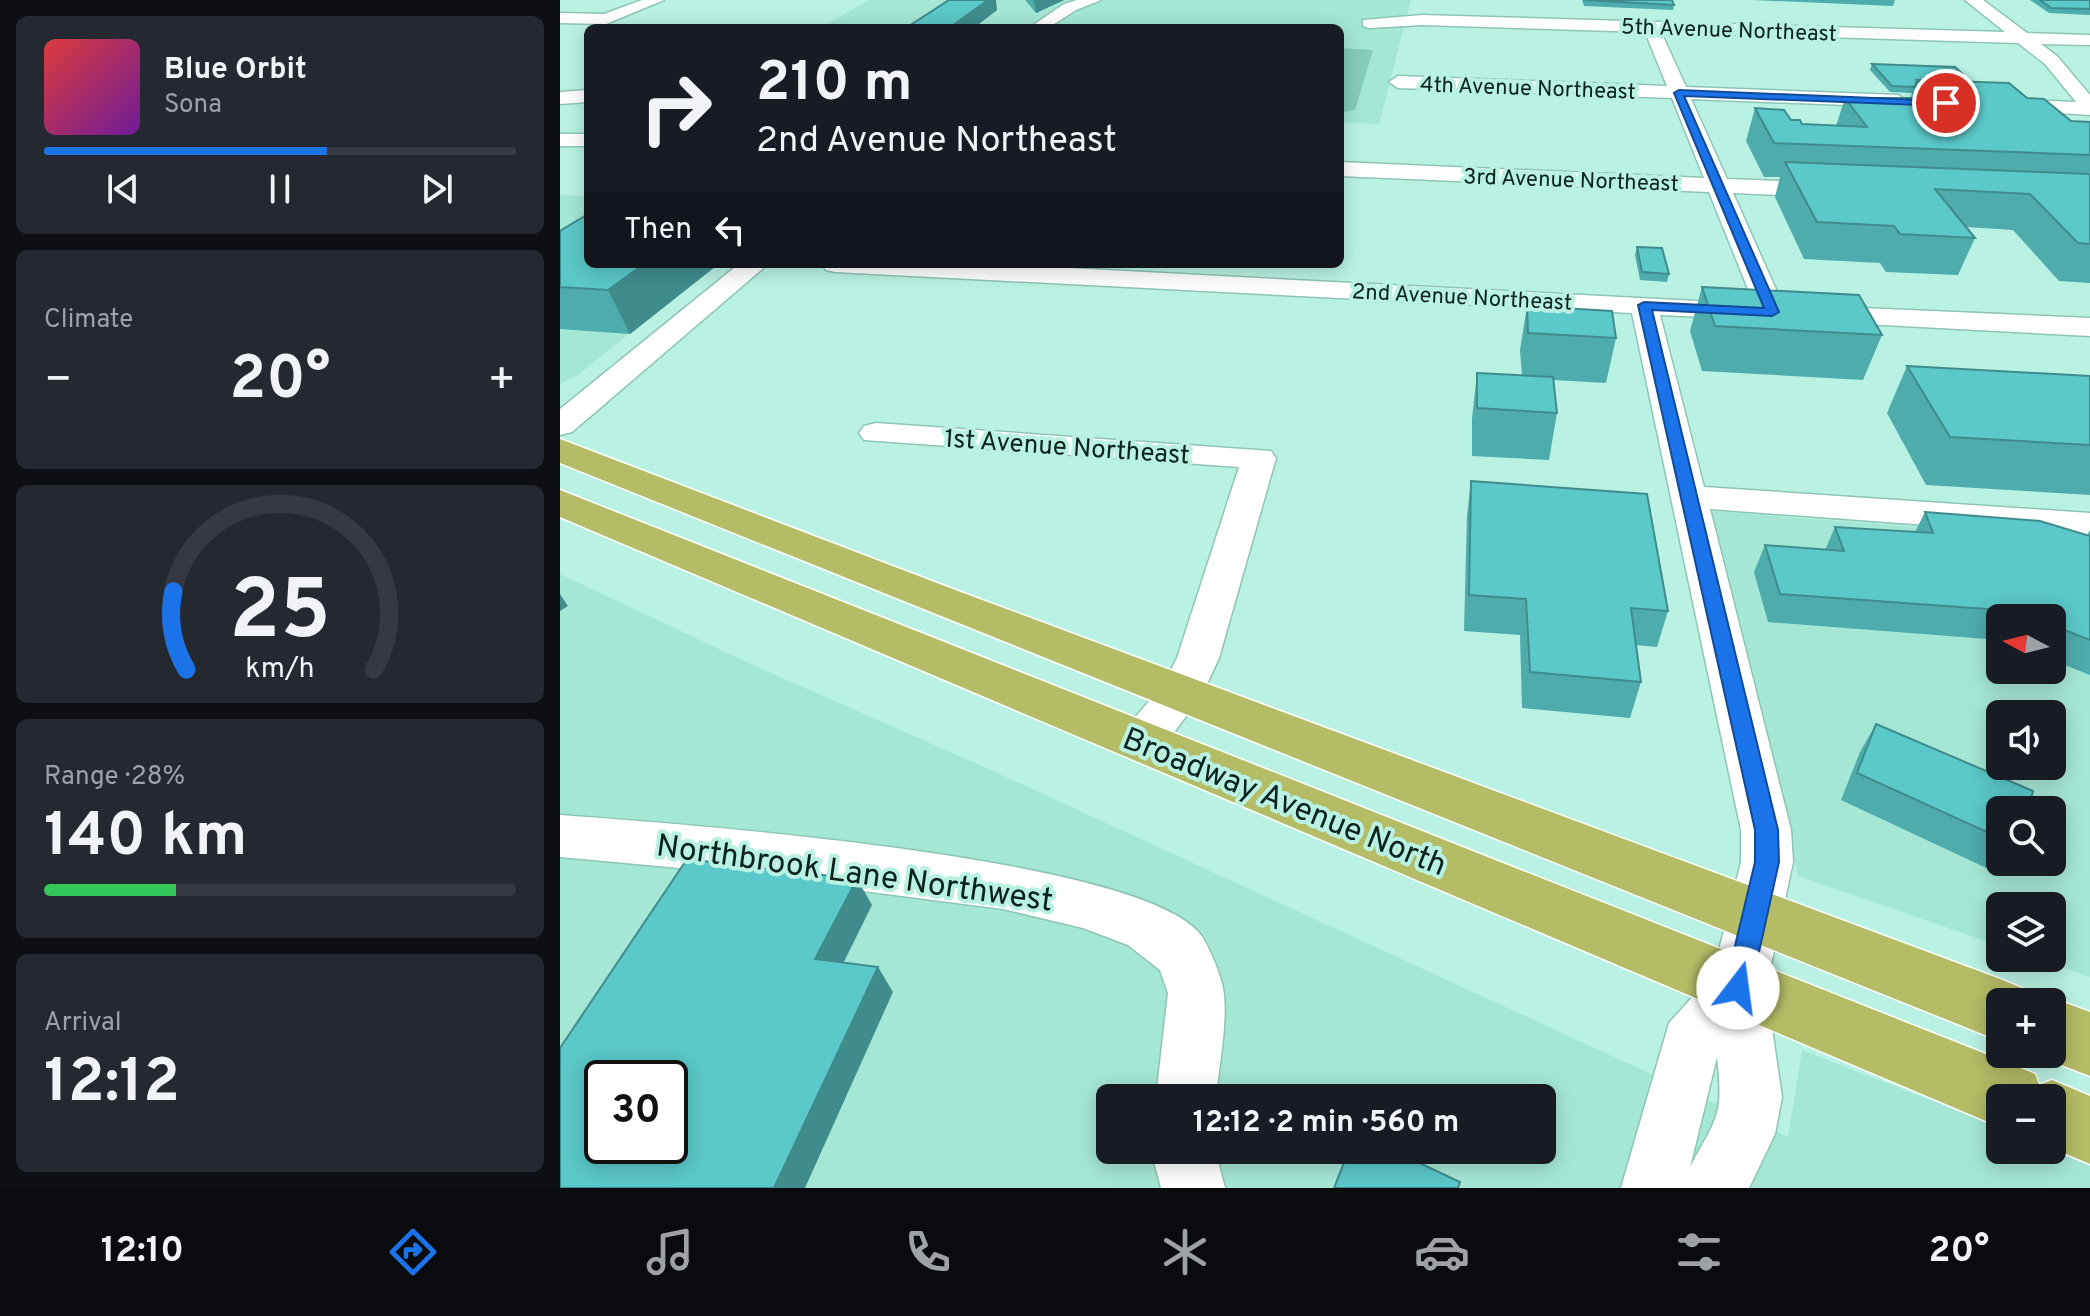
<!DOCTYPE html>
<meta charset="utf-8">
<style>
:root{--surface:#171b24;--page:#242831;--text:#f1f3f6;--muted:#9ea1a6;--line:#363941;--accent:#1a73e8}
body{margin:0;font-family:Overpass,sans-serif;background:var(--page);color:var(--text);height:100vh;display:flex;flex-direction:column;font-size:30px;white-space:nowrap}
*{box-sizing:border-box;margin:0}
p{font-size:26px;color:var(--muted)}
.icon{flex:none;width:44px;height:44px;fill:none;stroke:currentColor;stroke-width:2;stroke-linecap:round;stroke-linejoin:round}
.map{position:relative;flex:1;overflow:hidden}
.panel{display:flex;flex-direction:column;gap:16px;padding:16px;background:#0d0f14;width:560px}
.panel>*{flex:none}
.hud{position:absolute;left:24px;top:24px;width:760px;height:244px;border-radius:12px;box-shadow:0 4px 20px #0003;background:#171b24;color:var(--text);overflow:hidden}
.needle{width:52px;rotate:277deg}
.controls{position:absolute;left:1426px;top:604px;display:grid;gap:16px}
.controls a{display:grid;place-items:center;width:80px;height:80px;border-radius:12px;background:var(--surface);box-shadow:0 4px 20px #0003;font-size:40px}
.speed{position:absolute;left:24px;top:1060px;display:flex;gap:16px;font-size:40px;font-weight:700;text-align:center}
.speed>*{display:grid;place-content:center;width:104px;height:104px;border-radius:50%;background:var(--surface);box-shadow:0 4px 20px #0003;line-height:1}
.speed .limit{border:4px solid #111;border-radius:12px;background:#fff;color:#111}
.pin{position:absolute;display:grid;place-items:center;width:68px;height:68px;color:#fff;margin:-34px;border:4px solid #fff;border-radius:50%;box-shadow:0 2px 8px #0007}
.me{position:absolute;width:88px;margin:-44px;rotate:15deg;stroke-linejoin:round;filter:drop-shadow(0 0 6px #0008)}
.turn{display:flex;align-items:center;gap:28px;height:168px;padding:0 40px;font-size:36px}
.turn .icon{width:104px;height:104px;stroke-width:2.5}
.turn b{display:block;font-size:56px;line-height:68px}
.then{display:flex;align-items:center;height:76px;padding:0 40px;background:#0003;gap:16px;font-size:30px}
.big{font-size:60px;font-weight:700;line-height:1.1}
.panel .widget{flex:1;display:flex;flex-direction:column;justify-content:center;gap:12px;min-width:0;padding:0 28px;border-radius:12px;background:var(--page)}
.panel .dial{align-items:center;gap:0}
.dial svg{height:208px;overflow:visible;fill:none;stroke:var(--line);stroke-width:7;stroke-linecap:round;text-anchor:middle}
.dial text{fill:var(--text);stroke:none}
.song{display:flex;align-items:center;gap:24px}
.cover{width:96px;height:96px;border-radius:12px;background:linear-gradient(135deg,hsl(0 70% 55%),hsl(280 70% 35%))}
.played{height:8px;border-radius:4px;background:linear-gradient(90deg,var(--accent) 60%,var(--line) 60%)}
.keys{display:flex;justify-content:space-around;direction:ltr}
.heat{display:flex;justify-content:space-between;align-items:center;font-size:44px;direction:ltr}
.charge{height:12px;border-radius:6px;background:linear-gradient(90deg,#34c759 28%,var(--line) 0)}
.trip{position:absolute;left:536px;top:1084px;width:460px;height:80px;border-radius:12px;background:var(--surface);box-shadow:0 4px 20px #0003;font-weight:700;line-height:80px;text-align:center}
.dock{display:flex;height:128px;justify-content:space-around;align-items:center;background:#090b0e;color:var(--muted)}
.dock .icon{width:56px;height:56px}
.dock .current{color:var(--accent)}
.dock b{font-size:36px;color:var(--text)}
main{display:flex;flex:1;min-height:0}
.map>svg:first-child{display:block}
</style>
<main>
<section class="panel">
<div class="widget">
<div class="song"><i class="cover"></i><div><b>Blue Orbit</b><p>Sona</p></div></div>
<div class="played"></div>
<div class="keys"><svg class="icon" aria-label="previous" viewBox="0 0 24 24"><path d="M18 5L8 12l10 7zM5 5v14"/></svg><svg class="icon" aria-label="pause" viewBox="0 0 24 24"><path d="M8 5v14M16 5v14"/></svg><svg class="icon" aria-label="next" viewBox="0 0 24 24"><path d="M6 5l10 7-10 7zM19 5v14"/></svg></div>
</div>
<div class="widget"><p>Climate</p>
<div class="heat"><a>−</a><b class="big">20°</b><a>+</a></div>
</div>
<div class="widget dial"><svg viewBox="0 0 100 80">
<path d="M14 69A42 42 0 1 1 86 69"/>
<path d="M14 69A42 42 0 0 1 9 39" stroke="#1a73e8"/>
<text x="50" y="56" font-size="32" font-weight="700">25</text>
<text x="50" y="72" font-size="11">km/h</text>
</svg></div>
<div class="widget"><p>Range · 28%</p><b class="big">140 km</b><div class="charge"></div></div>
<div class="widget"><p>Arrival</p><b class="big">12:12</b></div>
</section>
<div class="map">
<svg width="1530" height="1188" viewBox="0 0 1530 1188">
<rect width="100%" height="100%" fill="#b9f2e3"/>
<g fill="#a5e7d5" fill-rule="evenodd">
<path d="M309,0H851L819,124L780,122V28H260Z"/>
<path d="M0,195L28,196V264H156L19,374L0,384Z"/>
<path d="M1150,511L1530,540V977L1475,958H1492V906H1440V946L1238,876ZM1440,618H1492V670H1440ZM1440,714H1492V766H1440ZM1440,810H1492V862H1440Z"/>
<path d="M0,574L193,665L431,770L1228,1137L1242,1050L1440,1127V1150H1492V1147L1530,1162V1188H0ZM42,1078H110V1146H42ZM550,1098H982V1150H550Z"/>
</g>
<path fill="#86ccbb" d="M780,48L813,50L795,110L780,113Z"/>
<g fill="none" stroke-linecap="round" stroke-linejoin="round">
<g stroke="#8dc5b6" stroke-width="3">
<g id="minor">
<path d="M82,0H104L46,24L0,23V13L44,14Z"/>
<path d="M517,0H541L516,10L488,28H469L504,4Z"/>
<path d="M1405,0H1423L1467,33L1530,35V45L1481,44L1497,56L1530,95V115L1435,109L1432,105L1435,101L1442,99L1516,102L1485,64L1458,43L1101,32L1126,87L1338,95L1348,101L1338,107L1131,99L1167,179L1270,183L1278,185L1282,190L1278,195L1270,197L1173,193L1226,312L1222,318C1209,321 1202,316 1190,319L1100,315L1144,487L1530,513V537L1150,509L1231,830L1233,862L1206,988L1222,1097L1215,1134L1189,1188H1061L1109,1023L1153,974L1181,862V830L1072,313L275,272L266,270L262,264H430L1194,304L1149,192L780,176V162L1144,178L1112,98L838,88L829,82L838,76L1107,86L1085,32L862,25L809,28L803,26V20L862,15L1445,32ZM1157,1057C1164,1116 1157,1117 1130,1167Z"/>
<path d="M28,90V102L0,104V92Z"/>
<rect x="0" y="134" width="28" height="12"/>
<path d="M179,264H208L12,432L0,435V409Z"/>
<path d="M1258,306L1530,318V336L1248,321L1244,315L1248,309Z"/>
<path d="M316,423L711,451L716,458L659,658L642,695L597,755L581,760L565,755L558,742L565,729L603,685L617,658L679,467L304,440L299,433L304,426Z"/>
<path d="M0,815C107,823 592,856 643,938C651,952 663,979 664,995C667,1028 659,1065 656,1098H596L608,993L600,970L568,945L523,928L443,909L131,869L0,857Z"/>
<path d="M591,1150H655L665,1188H601Z"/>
</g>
</g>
<g stroke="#fff" stroke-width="3">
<g id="major">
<path d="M0,439L398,591L1440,979L1462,988L1468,1002H1440V1041L0,463Z"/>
<path d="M0,490L1451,1064L1475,1074L1479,1085L1492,1080L1530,1096V1164L1492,1148V1098H1440V1127L0,517Z"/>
<path d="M1492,998L1530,1012V1076L1473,1054H1492V1002H1483Z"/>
</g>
</g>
<use href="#minor" fill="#fff" fill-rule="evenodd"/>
<use href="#major" fill="#b4bc66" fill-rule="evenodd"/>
</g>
<g fill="#4eacad">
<path d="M465,0H504L476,13Z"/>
<path d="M1022,0H1112L1114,5L1113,10L1024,6Z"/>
<path d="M1192,0H1335L1333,6Z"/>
<path d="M1470,0H1530V15L1489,13Z"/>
<path d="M1312,64L1411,82L1467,98L1511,121L1530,122V283L1499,281L1453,230L1406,227L1415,238L1398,275L1326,272L1320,263L1244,259L1215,197L1220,177H1204L1186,141L1195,108L1242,124L1276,126L1285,98H1351L1352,93L1330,92L1310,70Z"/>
<path d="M0,231L156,266L70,334L0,329Z"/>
<path d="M1077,247L1109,274L1107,282L1080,280L1075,255Z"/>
<path d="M1142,287L1197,291L1322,335L1303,380L1142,371L1130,331Z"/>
<path d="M967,306L1056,338L1046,383L994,380L997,413L989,460L912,456V419L917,373L962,375L960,350Z"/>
<path d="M1347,366L1530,376V495L1366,485L1327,413Z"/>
<path d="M911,481L1108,611L1097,647L1076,645L1081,682L1070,718L962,708L960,635L904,631L907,516Z"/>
<path d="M1365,512L1527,535L1530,530V675L1492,660V618H1440V640L1208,622L1194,572L1205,545L1265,550L1275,527L1355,532Z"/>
<path d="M1316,724L1440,810V862H1446L1437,873L1281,800L1300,752Z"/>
</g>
<g fill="#408c8d">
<path d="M428,0H436L437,10L414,28H389Z"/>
<path d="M474,0H504L476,13Z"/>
<path d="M84,264H155L156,266L70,334L48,290Z"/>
<path d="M0,594L8,606L0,611Z"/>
<path d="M297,879L312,905L273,984L255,959Z"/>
<path d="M318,967L333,992L245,1188H214Z"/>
</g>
<g fill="#5bc8c9" stroke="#408c8d" stroke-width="2" fill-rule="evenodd">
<path d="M389,0H428L389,28H346Z"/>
<path d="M1025,0H1112L1114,5Z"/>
<path d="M1480,0H1530V9L1491,8Z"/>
<path d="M1312,64L1395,67L1411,82L1357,80L1355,87L1332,86Z"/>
<path d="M1357,80L1449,83L1467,98L1484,99L1511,121L1530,122V155L1214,143L1195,108L1224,110L1231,120H1240L1242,124L1307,127L1285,98H1375Z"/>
<path d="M1225,162L1530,174V244L1518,243L1470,194L1375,189L1415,238L1340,234L1334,226L1257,222Z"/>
<path d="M28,214V264H84L48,290L0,287V231Z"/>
<path d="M1077,247L1102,248L1109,274L1082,272Z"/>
<path d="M1142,287L1299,295L1322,335L1155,326Z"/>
<path d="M967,306L1052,311L1056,338L968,333Z"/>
<path d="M1347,366L1530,376V445L1390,437Z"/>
<path d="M917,373L993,377L997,413L917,408Z"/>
<path d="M911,481L1087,494L1108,611L1071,608L1081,682L970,672L966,599L909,595Z"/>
<path d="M1365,512L1480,521L1530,536V640L1492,625V618H1472L1455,611L1220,594L1205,545L1284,551L1275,527L1373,533Z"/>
<path d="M1316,724L1473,791L1468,810H1440V838L1297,773Z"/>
<path d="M127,859L297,879L255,959L318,967L214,1188H0V1048ZM42,1078H110V1146H42Z"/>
<path d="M789,1150H832L900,1182L898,1188H774Z"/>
</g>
<path fill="#1a73e8" stroke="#114b97" stroke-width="2" d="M1119,90L1386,101L1391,103L1386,106L1124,96L1219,312L1212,316L1092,310L1218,830L1219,862L1191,988L1187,997L1178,1001L1169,997L1165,988L1195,862V830L1078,305L1084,302L1204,308L1114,93Z"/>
<g text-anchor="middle" stroke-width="8" stroke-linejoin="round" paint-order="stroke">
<g font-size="22" fill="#0b221d" stroke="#b9f2e3">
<text transform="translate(1169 29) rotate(2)" y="8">5th Avenue Northeast</text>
<text transform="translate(968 87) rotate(2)" y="8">4th Avenue Northeast</text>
<text transform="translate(1011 179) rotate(2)" y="8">3rd Avenue Northeast</text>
<text transform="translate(902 296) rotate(3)" y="8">2nd Avenue Northeast</text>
</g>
<g font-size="26" fill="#0b221d" stroke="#b9f2e3">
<text transform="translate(507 446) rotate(4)" y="9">1st Avenue Northeast</text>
</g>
<g font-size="32" fill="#0b221d" stroke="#b9f2e3">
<text transform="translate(725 801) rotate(22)" y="11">Broadway Avenue North</text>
<text transform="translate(295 872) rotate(8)" y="11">Northbrook Lane Northwest</text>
</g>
</g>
</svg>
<div class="controls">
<a><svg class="needle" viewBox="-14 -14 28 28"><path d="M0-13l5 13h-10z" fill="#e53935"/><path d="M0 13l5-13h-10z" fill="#9ea1a6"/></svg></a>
<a><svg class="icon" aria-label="sound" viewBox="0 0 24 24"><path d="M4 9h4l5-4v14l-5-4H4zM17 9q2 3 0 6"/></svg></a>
<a><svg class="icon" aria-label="search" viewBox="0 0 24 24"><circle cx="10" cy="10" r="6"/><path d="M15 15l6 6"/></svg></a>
<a><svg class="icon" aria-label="layers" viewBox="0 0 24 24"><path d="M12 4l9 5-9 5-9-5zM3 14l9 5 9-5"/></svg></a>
<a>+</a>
<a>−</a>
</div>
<div class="speed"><div class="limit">30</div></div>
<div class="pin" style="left:1386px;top:103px;background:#d93025"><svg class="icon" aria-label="arrive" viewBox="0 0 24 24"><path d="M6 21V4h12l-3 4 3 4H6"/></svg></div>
<svg class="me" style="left:1178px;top:988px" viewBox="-20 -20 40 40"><circle r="19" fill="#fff"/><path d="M0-13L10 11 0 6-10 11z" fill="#1a73e8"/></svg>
<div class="trip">12:12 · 2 min · 560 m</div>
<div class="hud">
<div class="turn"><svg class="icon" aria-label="right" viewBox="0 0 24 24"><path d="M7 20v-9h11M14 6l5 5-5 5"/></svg><div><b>210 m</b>2nd Avenue Northeast</div></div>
<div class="then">Then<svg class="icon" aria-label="left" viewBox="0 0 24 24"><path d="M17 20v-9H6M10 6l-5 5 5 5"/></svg></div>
</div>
</div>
</main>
<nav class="dock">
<b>12:10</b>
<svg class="icon current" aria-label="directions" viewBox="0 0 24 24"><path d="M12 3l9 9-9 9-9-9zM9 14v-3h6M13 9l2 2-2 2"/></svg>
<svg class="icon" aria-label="music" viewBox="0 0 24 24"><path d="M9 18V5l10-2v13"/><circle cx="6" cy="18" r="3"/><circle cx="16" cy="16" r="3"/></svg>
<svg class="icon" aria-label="phone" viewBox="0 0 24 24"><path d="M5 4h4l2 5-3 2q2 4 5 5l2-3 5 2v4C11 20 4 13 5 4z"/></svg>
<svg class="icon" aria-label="climate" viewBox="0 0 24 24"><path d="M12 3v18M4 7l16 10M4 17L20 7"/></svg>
<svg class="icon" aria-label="car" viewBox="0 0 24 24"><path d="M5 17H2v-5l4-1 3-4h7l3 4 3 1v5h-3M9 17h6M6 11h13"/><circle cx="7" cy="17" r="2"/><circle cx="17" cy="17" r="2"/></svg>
<svg class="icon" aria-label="filters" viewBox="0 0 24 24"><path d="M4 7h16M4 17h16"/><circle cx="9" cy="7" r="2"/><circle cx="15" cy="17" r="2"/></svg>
<b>20°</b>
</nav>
